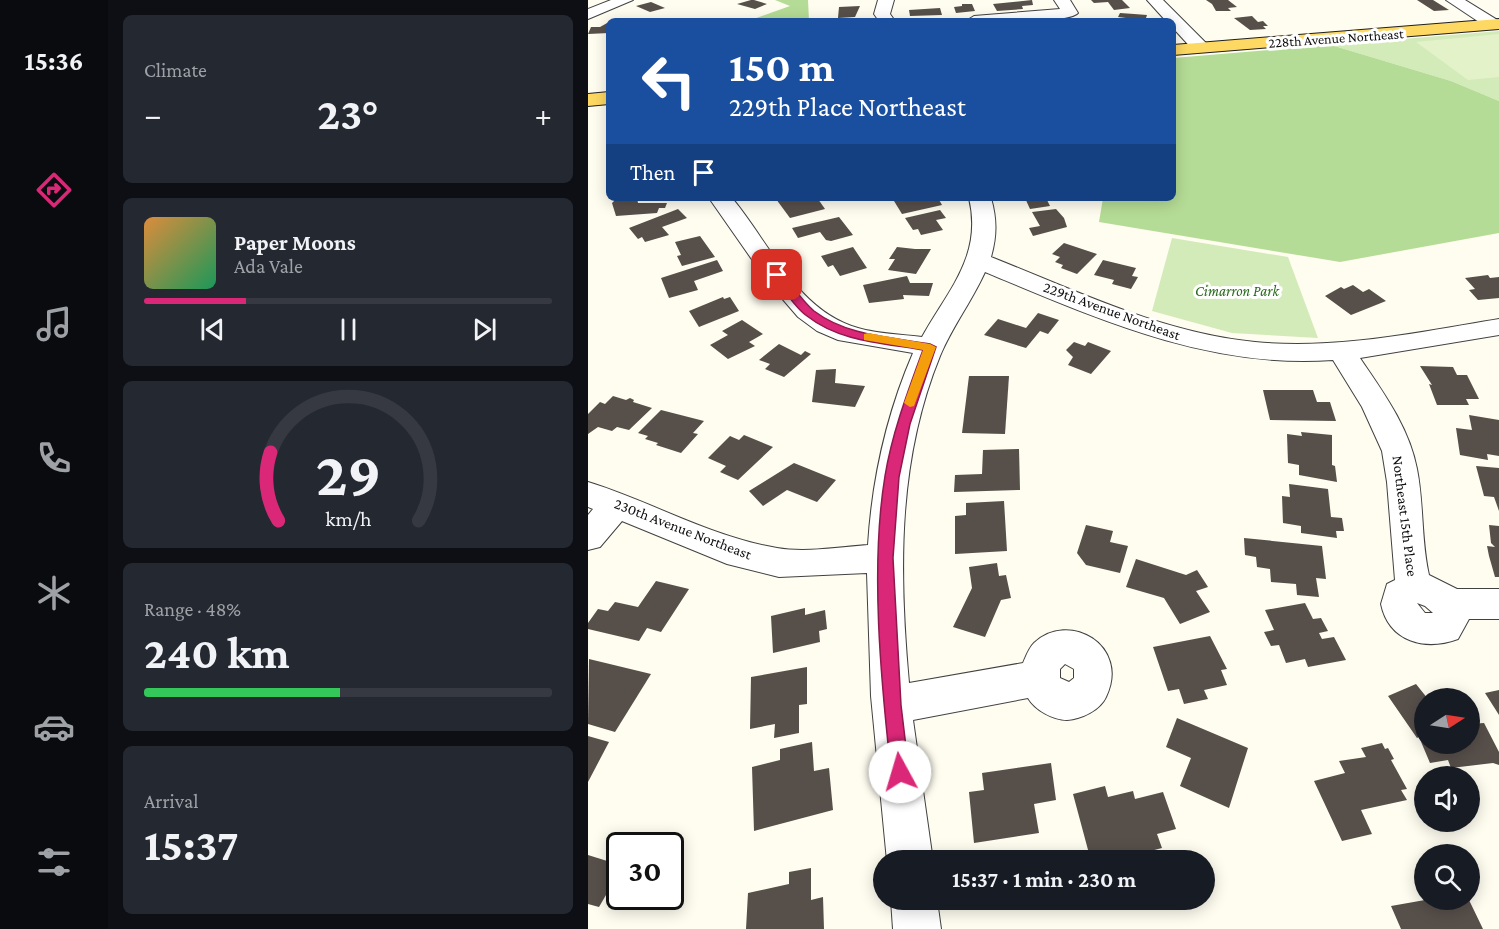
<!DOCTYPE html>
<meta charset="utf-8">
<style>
:root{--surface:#171b24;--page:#242831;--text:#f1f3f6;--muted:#9ea1a6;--line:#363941;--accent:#db2777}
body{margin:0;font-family:"Crimson Pro",serif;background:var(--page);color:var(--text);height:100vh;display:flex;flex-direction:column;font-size:22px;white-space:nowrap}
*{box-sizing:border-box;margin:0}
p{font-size:20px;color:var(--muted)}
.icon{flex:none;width:33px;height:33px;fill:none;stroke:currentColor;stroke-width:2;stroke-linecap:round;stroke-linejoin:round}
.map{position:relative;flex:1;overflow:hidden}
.panel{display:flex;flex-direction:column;gap:15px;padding:15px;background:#0d0f14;width:480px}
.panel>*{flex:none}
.top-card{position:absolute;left:18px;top:18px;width:570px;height:183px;border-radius:9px;box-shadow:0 3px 15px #0003;background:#1a4fa0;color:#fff;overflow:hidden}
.needle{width:39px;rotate:78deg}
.fabs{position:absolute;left:826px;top:688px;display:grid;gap:12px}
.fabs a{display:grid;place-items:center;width:66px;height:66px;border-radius:50%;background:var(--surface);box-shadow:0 3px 15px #0003;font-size:30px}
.speed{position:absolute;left:18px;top:832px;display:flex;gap:12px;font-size:30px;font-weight:700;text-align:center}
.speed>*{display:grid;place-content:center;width:78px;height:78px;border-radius:50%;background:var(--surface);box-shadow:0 3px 15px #0003;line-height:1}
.speed .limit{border:3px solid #111;border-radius:9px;background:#fff;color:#111}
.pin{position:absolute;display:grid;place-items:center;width:51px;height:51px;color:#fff;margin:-26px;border-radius:12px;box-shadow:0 3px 9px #0006}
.me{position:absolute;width:66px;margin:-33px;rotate:354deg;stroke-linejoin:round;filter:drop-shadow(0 0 4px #0008)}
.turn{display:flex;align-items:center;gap:21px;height:126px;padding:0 24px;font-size:27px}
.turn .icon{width:78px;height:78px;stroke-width:2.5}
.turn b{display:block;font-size:42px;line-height:51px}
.then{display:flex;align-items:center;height:57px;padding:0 24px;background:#0003;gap:12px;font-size:22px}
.big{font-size:45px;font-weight:700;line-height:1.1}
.panel .card{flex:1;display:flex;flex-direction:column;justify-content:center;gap:9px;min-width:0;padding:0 21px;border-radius:9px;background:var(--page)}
.panel .dial{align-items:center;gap:0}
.dial svg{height:156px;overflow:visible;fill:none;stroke:var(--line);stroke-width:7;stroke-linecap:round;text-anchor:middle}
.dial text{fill:var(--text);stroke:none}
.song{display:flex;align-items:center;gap:18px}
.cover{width:72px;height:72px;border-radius:9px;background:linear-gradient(135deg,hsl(30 70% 55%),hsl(150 70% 35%))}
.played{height:6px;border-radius:3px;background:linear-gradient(90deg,var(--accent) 25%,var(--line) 25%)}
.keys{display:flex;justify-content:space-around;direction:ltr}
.heat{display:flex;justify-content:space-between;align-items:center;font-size:33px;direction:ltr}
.charge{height:9px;border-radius:4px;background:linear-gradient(90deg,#34c759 48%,var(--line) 0)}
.trip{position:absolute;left:285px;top:850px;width:342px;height:60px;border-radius:30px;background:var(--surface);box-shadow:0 3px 15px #0003;font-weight:700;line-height:60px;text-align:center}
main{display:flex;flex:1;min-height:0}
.menu{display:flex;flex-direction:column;width:108px;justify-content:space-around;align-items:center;background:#090b0e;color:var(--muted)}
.menu .icon{width:42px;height:42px}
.menu .on{color:var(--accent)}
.menu b{font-size:27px;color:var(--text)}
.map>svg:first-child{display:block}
</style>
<main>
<nav class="menu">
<b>15:36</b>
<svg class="icon on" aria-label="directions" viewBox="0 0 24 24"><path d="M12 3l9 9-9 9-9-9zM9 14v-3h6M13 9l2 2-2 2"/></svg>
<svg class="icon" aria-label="music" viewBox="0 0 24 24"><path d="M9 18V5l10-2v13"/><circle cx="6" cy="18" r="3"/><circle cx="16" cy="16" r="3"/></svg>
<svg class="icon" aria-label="phone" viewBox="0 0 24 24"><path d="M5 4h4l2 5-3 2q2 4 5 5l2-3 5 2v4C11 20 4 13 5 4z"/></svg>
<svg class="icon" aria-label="climate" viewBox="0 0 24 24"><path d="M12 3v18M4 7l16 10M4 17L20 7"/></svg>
<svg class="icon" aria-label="car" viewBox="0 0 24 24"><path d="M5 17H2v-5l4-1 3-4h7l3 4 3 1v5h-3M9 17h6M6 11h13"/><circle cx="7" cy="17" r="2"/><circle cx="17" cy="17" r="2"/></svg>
<svg class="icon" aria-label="filters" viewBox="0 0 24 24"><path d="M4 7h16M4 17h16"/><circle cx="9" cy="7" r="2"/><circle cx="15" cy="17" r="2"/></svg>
</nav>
<section class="panel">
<div class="card"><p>Climate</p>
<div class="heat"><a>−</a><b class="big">23°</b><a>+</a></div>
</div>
<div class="card">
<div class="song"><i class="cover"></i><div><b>Paper Moons</b><p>Ada Vale</p></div></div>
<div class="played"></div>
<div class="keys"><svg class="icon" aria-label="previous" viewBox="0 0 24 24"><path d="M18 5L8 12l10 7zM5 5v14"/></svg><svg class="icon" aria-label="pause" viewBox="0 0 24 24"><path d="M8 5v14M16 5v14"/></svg><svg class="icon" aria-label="next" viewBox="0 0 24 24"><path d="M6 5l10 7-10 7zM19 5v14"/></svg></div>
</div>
<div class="card dial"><svg viewBox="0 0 100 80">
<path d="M14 69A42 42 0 1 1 86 69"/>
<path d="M14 69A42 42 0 0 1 10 34" stroke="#db2777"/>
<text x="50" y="56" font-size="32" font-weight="700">29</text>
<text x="50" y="72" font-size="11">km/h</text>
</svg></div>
<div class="card"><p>Range · 48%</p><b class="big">240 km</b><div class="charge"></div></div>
<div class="card"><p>Arrival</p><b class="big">15:37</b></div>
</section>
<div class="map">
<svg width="911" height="929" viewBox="0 0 911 929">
<rect width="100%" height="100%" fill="#fffcf0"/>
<g fill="#d2ebb8">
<path d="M911,31V101L863,81L743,45Z"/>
<path d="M584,238L700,257L730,338L644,333L564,311Z"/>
</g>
<g fill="#b5dc96">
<path d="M187,0H220L221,21H160L202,6Z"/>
<path d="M743,45L863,81L911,101V233L752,262L511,222L515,198H585V58Z"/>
</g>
<path fill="#e4f2ca" d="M911,34V77L880,80L828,42Z"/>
<g fill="#574f4a">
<path d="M163,0H166L179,4L167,9L149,4Z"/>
<path d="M444,0L445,5L434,6L435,9L409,11L405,4Z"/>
<path d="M503,0H534L542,8L526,10L520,2L506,3Z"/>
<path d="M618,0H640L649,7L640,8L643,11H628L624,4Z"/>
<path d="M829,0H845L861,10L846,11Z"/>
<path d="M63,2L77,8L62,12L48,6Z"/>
<path d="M374,4H384L387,11L368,13L366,7L374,6Z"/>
<path d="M272,6L267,17L250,18L251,7Z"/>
<path d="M352,8L354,15L322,16L321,10Z"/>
<path d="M532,13L546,14L559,15L557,21H536L538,18L530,17Z"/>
<path d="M664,16L670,22L675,21L680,26H675L678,29L662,30L646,18Z"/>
<path d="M21,22V33L0,34L3,27H12Z"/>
<path d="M29,198H49L50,203H79L77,208H71L69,213L28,216L24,203Z"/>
<path d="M226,198L230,199L237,209L202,218L188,199Z"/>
<path d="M319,198H350L354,205L314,214L306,201Z"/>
<path d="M437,198H458L462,206L442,209Z"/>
<path d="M90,209L99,218L74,227L81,235L57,242L54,237L50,239L41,228Z"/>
<path d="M468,209L476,218L479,227L445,236L441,228L452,226L444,212Z"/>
<path d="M352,210L358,218L348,220L355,230L333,235L330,229L325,230L317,218Z"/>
<path d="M251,217L265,235L243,241L238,240L232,232L210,238L204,228Z"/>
<path d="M112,236L127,257L94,266L89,256L93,255L87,242Z"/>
<path d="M476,243L509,254L489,274L473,268L475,265L467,262L472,257L464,254Z"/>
<path d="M265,247L279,268L252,276L245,265L240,267L233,256Z"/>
<path d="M309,247L327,249H343L328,274L300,270L307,259H301Z"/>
<path d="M129,260L135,271L106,281L110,290L81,298L73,278Z"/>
<path d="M515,260L548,268L544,276L550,277L543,289L524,284L526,280L506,275Z"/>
<path d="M900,275L902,278L911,277V298L890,300L881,290L887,289L877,278Z"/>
<path d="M319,276L322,283H345L341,296L315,295L316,299L281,303L275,285Z"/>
<path d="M765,285L775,292L781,289L798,301L763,315L737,296L753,287L756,289Z"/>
<path d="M135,297L136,299L142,297L151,311L111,327L101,311Z"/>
<path d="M450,313L471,320L460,334L452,331L438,348L396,335L410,319L438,328Z"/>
<path d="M154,320L175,334L161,342L167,346L140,359L122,345L140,335L134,331Z"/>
<path d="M486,342L497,346L500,342L523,351L503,374L480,365L485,357L478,350Z"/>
<path d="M191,344L213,355L217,351L223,354L196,377L177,369L182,364L171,360Z"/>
<path d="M832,366L865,367L869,375H879L891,399H878L881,405H849L841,384L844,385Z"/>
<path d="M248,369L247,383L277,386L267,407L224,402L228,370Z"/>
<path d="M381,376H421L417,434L374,433Z"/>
<path d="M675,390H725L729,402H742L748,421L682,420Z"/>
<path d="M25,396L38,400L42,398L46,400L45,402L64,408L41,430L29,427L24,431L10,427L0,434V414L12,402L17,404Z"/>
<path d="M73,410L116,421L105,433L110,434L93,453L68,445L70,443L57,439L60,436L50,433Z"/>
<path d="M881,415L911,420V456L899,454L900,460L872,455L868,428L884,430Z"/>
<path d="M713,432L744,435V465L747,466L749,482L711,475V465L700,463L699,434L714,436Z"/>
<path d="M156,435L185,447L150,480L132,472L138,466L120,458L142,436L151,440Z"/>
<path d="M431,449L432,490L366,492L367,475L394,474L395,450Z"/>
<path d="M206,463L248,480L229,502L199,490L175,506L161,491Z"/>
<path d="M888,466L911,468V511L906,497L896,496Z"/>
<path d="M701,484L740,489L743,517L754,518L756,531H748L749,538L713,533V526L695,523L694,496L702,497Z"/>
<path d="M416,501L419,551L367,554V516L378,515V503Z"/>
<path d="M498,525L525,531L522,542L540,546L532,573L498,565L489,553Z"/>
<path d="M901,525L911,526V577H907L901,556L899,546L907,547L903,543Z"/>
<path d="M656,538L734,546L738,579L728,578L731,597L709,595L708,584L683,582L682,569L669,567L668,557L657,555Z"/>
<path d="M548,559L598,575L609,570L620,587L608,591L622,612L592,624L576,598L538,587Z"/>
<path d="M409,563L411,576L418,575L423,598L413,600L397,637L365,627L384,588L381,567Z"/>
<path d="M68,581L101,589L73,632L59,628L51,641L0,629V623L10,609L20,611L27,602L50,607Z"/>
<path d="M717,603L725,619L733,618L740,631L731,633L734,639L746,637L758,660L720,667L717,659L698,663L691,645L683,646L676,632L686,630L677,610Z"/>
<path d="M217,608V615L237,610L239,629L231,631L232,642L185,653L183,616Z"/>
<path d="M622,636L639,669L633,670L639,685L616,690L620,699L596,704L591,689L580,691L565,647Z"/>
<path d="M1,659L63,674L27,732L0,724Z"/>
<path d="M219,667V704L211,705V733L186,738L187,724L162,729L163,677Z"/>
<path d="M828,684L840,699H837V744H882V724L896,723L911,752V765L905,763L863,768L860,760L842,763L831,737L829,738L800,696Z"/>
<path d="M911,690V715L897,693Z"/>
<path d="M589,718L660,748L641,808L592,786L603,758L578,747Z"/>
<path d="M0,736L21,742L0,782Z"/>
<path d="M224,742L226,771L241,768L245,810L166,831L164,767L192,760V749Z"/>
<path d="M794,743L797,749L800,748L806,759L803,760L819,789L813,790L819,800L773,810L784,834L754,841L726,781L757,773L751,761L778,757L773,748Z"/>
<path d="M463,763L468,800L446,804L451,833L386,843L381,792L396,790L394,773Z"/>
<path d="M517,786L520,797L545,791L547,799L575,792L588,829L569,834L574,848L525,861H503L485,794Z"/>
<path d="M0,855L32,865V871L11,907L0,904Z"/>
<path d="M223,868V900L235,897L236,929H158L160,893L201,884V872Z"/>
<path d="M837,900H846L848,904L881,900L895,929H813L803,906Z"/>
</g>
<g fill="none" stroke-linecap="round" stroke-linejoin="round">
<g stroke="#414141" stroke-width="2">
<g id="minor">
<path d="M23,0H45L0,19V9Z"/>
<path d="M290,0H306L302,14L307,21H291L286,14Z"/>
<path d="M466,0H482L490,13C480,24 397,21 378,21L386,16L472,9Z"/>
<path d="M559,0H575L619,44L621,48L619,52H607L585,28V21H578Z"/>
<path d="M858,0H877L911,21V29L900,28Z"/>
<path d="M121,198H144C181,242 209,311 270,328C290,334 313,334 334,337C360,290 395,256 381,198H403C409,219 409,236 403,257C489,291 574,333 667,342C749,350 831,332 911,319V335L772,358C795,392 821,427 829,469C836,504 833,540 841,575L869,589H911V619H881L870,639C837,651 801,642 793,604L799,584L807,580L799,482L794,451L774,407L745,360C620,369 510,319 397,272C384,301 364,327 352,356C309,461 311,573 321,683L435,663C438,656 441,648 446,643C480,610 543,645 518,697C512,710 494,719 479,720C465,720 447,710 440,698L325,720L345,861H299L283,696L279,573L191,577L139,564L34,521L12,547L0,550V515L5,509L0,507V482C62,501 123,537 189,548C218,553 251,547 280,545C284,480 299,413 325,353L250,340L229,331L210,317L179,281ZM829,603L837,606L845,613H837ZM477,664L486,669V678L481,682L472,678V669Z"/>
<path d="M303,900H349L353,929H305Z"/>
</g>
</g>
<g stroke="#1f1f1f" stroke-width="2">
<g id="major">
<path d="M911,19V29L585,55V45Z"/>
<path d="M21,92V104L0,106V94Z"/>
</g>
</g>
<use href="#minor" fill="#fff" fill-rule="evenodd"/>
<use href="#major" fill="#fdd862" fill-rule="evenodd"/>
</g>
<path fill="#db2777" stroke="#8e194d" stroke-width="1.5" d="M186,272H193C204,285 214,301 226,311C259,336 303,337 342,344L348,347L322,424L311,477L305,558L313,705L321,772L318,778L312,781L305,778L303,772C293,681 282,567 297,476C304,433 320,391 335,350C295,343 252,342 219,316C206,307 196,289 186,277Z"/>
<path fill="#f59e0b" d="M280,333L342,344L348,347L326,406L322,407L316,403L335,350L276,340V334Z"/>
<g text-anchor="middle" stroke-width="6" stroke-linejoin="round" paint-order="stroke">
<g font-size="14" fill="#0e0e0e" stroke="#fff">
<text transform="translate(748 38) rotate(-4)" y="5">228th Avenue Northeast</text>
</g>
<g font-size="15" font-style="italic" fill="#2b691c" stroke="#fff">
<text x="649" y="296">Cimarron Park</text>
</g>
<g font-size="15" fill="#0e0e0e" stroke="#fff">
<text transform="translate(524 311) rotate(20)" y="5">229th Avenue Northeast</text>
<text transform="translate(817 516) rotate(83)" y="5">Northeast 15th Place</text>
<text transform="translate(95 529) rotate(21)" y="5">230th Avenue Northeast</text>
</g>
</g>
</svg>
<div class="fabs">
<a><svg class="needle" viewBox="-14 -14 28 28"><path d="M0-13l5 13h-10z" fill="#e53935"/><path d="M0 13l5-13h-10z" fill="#9ea1a6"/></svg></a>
<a><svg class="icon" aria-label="sound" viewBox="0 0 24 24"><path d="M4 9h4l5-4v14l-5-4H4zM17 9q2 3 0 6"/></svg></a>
<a><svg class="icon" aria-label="search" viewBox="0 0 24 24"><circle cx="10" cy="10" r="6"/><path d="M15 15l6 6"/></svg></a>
</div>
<div class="speed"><div class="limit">30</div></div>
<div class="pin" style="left:189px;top:275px;background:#d93025"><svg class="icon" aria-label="arrive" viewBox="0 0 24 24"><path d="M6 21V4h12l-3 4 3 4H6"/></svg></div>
<svg class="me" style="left:312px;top:772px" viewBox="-20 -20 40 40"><circle r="19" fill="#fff"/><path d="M0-13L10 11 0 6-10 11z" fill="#db2777"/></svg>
<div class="trip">15:37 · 1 min · 230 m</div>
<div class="top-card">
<div class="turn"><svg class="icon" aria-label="left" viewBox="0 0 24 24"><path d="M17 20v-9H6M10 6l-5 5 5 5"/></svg><div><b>150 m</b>229th Place Northeast</div></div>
<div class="then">Then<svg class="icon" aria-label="arrive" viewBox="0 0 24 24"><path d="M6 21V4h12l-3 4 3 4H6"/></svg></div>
</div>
</div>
</main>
